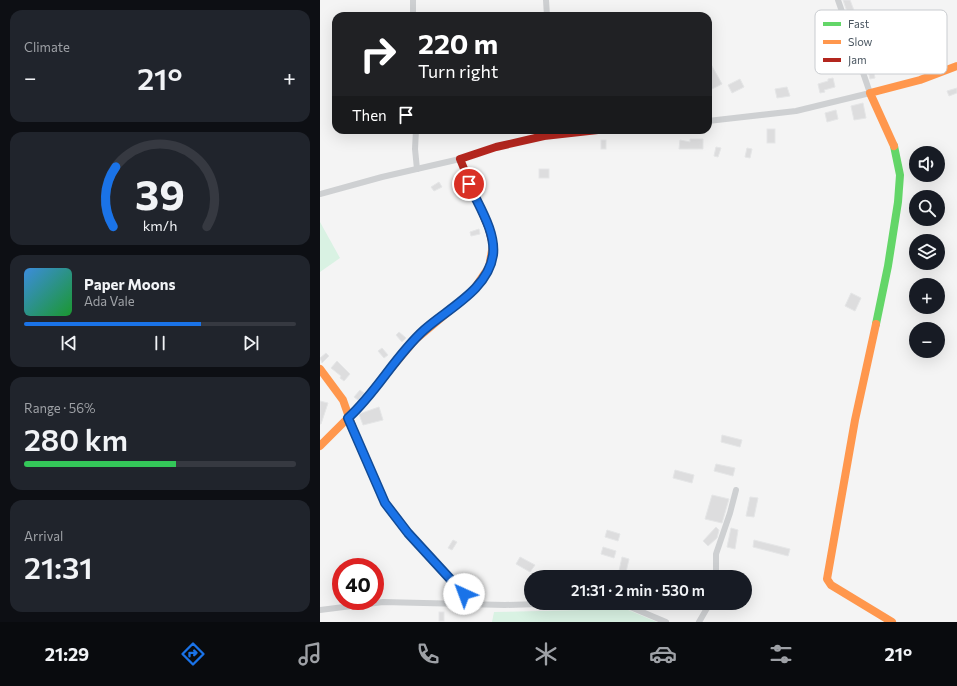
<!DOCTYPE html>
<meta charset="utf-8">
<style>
:root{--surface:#171b24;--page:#20242c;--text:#f1f3f6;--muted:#9ea1a6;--line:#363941;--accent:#1a73e8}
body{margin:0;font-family:Commissioner,sans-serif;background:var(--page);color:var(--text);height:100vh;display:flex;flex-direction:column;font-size:15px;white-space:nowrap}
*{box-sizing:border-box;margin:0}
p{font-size:13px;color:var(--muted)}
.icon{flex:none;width:22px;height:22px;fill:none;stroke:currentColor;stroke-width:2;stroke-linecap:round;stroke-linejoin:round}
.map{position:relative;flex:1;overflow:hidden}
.panel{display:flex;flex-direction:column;gap:10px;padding:10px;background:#0d0f14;width:320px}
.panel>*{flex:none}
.hud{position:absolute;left:12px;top:12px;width:380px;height:122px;border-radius:12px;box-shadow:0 4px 16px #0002;background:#202124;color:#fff;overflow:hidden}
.buttons{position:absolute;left:589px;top:146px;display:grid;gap:8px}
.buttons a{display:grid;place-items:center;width:36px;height:36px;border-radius:50%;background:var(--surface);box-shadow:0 4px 16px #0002;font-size:20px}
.speed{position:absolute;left:12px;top:558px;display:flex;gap:8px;font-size:20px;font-weight:700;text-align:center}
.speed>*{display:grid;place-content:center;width:52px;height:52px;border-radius:50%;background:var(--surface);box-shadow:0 4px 16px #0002;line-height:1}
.speed .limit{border:6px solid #d22;background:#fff;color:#111}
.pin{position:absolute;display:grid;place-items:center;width:34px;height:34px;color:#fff;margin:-17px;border:2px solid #fff;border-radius:50%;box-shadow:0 1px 4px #0007}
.me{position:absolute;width:44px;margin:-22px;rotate:317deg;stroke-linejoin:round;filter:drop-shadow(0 0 3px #0008)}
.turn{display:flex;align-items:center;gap:14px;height:84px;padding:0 20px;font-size:18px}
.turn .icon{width:52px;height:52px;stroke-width:2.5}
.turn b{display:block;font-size:28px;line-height:34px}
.then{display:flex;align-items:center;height:38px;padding:0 20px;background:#0003;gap:8px;font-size:15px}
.big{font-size:30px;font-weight:600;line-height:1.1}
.panel .widget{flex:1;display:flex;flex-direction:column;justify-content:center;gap:6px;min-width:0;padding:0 14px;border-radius:12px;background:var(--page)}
.panel .dial{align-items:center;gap:0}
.dial svg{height:104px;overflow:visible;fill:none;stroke:var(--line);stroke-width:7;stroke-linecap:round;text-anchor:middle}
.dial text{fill:var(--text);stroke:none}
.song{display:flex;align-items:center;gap:12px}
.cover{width:48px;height:48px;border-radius:6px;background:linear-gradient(135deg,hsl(210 70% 55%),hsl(130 70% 35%))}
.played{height:4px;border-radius:2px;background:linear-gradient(90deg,var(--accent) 65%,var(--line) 65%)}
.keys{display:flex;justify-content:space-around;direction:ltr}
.heat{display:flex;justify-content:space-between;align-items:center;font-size:22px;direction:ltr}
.charge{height:6px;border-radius:3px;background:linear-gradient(90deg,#34c759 56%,var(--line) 0)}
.trip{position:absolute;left:204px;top:570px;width:228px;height:40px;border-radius:20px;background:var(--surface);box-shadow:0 4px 16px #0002;font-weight:600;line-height:40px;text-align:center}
.dock{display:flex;height:64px;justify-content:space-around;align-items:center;background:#090b0e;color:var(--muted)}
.dock .icon{width:28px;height:28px}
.dock .on{color:var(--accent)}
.dock b{font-size:18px;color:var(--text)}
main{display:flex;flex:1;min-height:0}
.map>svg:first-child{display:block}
</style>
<main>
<section class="panel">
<div class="widget"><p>Climate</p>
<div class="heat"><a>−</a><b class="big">21°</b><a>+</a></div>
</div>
<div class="widget dial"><svg viewBox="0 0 100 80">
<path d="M14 69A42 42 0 1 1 86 69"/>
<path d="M14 69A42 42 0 0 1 16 23" stroke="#1a73e8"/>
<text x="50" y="56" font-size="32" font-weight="700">39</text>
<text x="50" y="72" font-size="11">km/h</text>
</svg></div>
<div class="widget">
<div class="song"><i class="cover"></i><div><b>Paper Moons</b><p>Ada Vale</p></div></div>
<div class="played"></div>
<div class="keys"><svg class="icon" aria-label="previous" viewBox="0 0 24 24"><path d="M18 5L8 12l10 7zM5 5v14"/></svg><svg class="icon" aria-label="pause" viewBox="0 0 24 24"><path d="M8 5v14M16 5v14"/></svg><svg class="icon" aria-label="next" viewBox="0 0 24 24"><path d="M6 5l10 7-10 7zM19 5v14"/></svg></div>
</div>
<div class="widget"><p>Range · 56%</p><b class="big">280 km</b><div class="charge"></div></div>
<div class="widget"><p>Arrival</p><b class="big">21:31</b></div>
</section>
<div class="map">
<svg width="637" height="622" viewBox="0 0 637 622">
<rect width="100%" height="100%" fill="#f4f4f4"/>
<g fill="#d9f2e3">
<path d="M0,222L20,258L0,272Z"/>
<path d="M306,609L337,622H172L174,612Z"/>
</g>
<g fill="#ddddde" stroke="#e5e6e7">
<path d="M523,0H530L548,47L540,50Z"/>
<path d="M388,59L402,84L388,91Z"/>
<path d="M553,69L555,78L550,79L548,70Z"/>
<path d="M513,78L515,87L504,90L505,92L500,93L498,84L508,81V79Z"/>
<path d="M420,79L424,87L412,93L408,85Z"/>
<path d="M467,87L470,96L457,98L455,89Z"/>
<path d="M637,88V93L629,96L627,91Z"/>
<path d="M543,103L546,118L534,120L531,106Z"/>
<path d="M516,110L518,119L507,122L505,113Z"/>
<rect x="447" y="129" width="8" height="14"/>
<path d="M370,139H383V149H359L360,140L370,142Z"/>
<rect x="281" y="140" width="5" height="9"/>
<path d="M396,147L401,148L398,157L394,156Z"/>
<path d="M427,148L432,149L430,158L425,157Z"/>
<rect x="219" y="169" width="10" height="9"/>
<path d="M119,182L122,187L114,191L111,187Z"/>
<path d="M159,229L160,234L151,236L150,232Z"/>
<path d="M531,293L541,298L535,311L525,306Z"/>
<path d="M79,332L86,338L82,342L76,335Z"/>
<path d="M62,348L68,355L64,358L58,351Z"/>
<path d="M6,353L9,356L2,363L0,358Z"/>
<path d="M17,361L30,374L24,381L20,378L21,376L11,368Z"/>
<path d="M40,390L44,393L38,400L34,397Z"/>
<path d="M0,401L8,403L1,424H0Z"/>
<path d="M59,407L63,420L43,425L39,414Z"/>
<path d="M402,435L422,440L420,447L401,442Z"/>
<path d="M396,464L415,468L413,476L394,471Z"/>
<path d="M355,470L374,475L372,483L353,478Z"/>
<path d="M392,495L409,499L402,523L385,519Z"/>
<path d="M430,497L438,498L434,517L426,516Z"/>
<path d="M396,527L399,530L397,538L388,546L383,541Z"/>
<path d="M411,528L418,530L415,549L407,547Z"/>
<path d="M287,530L300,534L298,541L285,537Z"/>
<path d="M133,540L137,542L132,550L128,548Z"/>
<path d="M434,540L470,549L468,556L433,547Z"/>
<path d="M283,547L296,551L294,558L281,554Z"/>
<path d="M200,557L215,565L210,572L196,564Z"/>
<path d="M302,557L309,559L306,572L299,571Z"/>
<rect x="119" y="612" width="5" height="9"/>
</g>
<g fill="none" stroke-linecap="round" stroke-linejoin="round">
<g stroke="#ced0d2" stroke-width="6">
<path d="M226,0L227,16"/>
<path d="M93,16V0"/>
<path d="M388,121L476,111L550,93L518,0"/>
<path d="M96,130L95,149L97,169"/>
<path d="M0,194L62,177L140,159"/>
<path d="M396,577V554L410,513L416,490"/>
<path d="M301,603L346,622"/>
<path d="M0,610L63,602L185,605L252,603"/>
<path d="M379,622L390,603"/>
</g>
<path stroke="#63d668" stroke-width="8" d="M556,324L568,266L578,202L580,175L574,146"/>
<g stroke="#ff974d" stroke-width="8">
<path d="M574,146L550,93L600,80L637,66"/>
<path d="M556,324L535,420L507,579L511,585L572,622"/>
<path d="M0,369L23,400L36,437L65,503L70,509"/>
<path d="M0,446L37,409L95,340L152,292L169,267L173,245"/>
</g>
<g stroke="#b3261e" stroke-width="8">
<path d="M173,245L169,229L140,159L176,147L224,136L278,130"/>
<path d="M70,509L88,533L153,604"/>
</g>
</g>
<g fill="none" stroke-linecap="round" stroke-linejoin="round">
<g stroke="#114b97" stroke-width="10">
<path id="route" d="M144,594L88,533L65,503L28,418C57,392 75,356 104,330C127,309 168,290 173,255C176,231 158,205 149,184"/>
</g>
<use href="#route" stroke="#1a73e8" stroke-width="7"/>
</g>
<rect x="495" y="10" width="132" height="64" rx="6" fill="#fff" stroke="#c9ccd0" stroke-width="1"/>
<rect x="503" y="22" width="18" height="4" fill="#63d668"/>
<rect x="503" y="40" width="18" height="4" fill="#ff974d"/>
<rect x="503" y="58" width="18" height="4" fill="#b3261e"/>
<g font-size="11" fill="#4a5661">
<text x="528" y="28">Fast</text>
<text x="528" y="46">Slow</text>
<text x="528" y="64">Jam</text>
</g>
</svg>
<div class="buttons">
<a><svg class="icon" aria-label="sound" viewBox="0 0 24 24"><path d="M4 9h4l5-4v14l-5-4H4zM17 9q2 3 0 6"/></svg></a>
<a><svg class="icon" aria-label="search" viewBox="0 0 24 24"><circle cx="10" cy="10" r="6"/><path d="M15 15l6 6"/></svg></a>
<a><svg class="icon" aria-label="layers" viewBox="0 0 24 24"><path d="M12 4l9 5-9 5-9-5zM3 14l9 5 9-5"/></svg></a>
<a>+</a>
<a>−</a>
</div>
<div class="speed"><div class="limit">40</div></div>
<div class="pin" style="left:149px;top:184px;background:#d93025"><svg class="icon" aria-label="arrive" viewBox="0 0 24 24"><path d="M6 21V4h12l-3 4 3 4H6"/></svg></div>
<svg class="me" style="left:144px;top:594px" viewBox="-20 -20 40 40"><circle r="19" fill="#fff"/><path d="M0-13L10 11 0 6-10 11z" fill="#1a73e8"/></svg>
<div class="trip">21:31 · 2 min · 530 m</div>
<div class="hud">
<div class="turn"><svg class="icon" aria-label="right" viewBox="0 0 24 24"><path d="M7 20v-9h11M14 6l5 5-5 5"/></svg><div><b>220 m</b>Turn right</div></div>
<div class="then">Then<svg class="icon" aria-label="arrive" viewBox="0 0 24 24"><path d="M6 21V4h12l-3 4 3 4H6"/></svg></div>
</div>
</div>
</main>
<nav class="dock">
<b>21:29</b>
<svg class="icon on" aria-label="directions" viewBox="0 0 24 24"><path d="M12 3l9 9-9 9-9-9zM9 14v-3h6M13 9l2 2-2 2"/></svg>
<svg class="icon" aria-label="music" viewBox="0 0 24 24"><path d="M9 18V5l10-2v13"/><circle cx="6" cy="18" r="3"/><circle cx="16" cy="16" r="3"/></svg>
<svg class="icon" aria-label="phone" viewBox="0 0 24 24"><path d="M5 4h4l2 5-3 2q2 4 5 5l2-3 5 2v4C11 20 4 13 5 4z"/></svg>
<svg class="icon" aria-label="climate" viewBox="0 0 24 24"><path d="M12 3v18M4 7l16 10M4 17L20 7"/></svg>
<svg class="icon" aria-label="car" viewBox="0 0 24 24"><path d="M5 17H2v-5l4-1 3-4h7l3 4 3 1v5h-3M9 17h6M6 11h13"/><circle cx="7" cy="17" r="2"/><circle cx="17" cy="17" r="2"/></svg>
<svg class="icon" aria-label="filters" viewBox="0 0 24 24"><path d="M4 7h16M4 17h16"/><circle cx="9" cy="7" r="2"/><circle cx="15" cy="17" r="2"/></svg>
<b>21°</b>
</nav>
